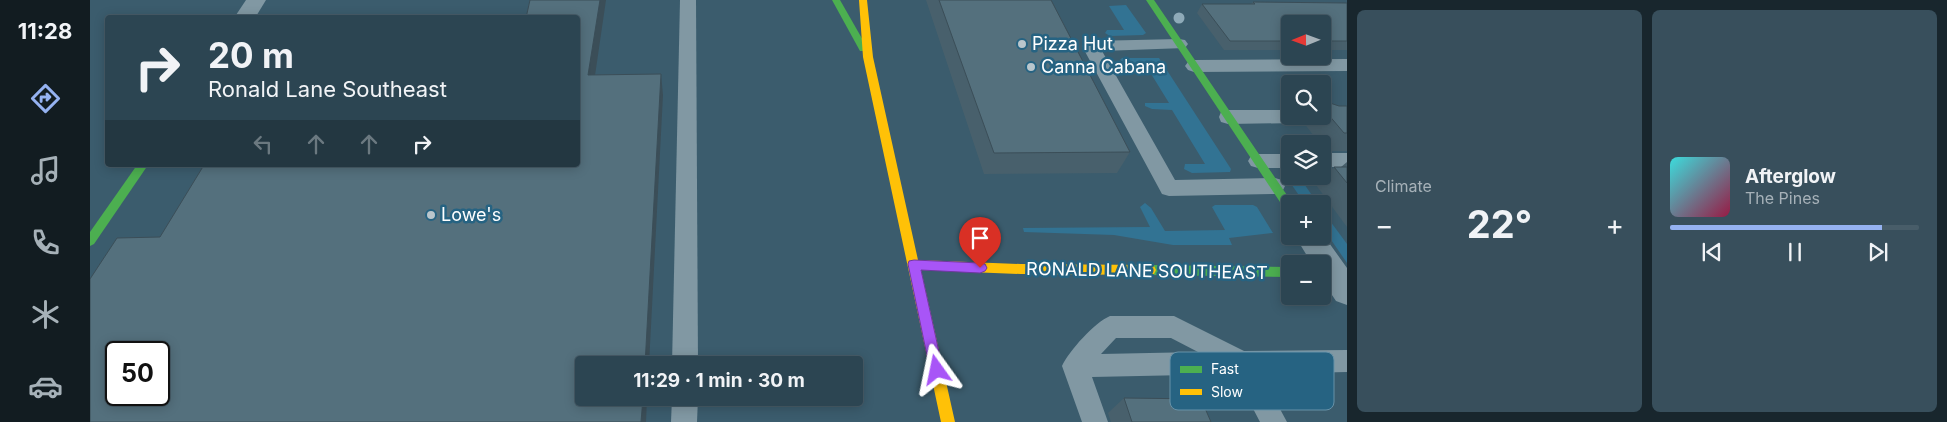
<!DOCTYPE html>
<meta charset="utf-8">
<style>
:root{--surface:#2c4552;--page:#384f5c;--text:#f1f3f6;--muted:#a6b1b8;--line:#485d69;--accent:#95b2f1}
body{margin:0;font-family:Inter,sans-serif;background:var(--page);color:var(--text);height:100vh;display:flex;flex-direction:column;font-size:19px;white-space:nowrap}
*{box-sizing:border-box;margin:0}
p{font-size:16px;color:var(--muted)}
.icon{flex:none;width:28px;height:28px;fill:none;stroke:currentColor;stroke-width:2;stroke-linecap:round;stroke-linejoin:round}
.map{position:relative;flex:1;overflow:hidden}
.side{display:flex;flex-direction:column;gap:10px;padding:10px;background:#18262d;width:600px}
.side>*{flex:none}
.banner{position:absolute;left:15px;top:15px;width:475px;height:152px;border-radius:5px;box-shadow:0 2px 12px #0003,0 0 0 1px var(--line);background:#2c4552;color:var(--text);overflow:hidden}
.needle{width:32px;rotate:269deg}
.tools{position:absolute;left:1191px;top:15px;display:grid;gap:10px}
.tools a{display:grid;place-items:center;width:50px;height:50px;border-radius:5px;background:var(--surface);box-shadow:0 2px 12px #0003,0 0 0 1px var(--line);font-size:25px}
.speed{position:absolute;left:15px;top:341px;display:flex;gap:10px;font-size:25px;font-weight:700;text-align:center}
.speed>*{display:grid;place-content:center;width:65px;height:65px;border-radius:50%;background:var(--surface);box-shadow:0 2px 12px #0003,0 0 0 1px var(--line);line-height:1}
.speed .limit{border:2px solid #111;border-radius:8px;background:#fff;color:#111}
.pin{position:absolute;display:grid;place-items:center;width:42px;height:42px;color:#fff;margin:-51px -21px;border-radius:50% 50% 50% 0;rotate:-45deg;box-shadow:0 0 5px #0007}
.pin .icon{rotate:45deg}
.me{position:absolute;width:55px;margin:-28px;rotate:348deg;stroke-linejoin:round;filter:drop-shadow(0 0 4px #0008)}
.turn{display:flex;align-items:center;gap:18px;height:105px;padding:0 20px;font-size:22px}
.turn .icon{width:65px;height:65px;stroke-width:2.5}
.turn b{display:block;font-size:35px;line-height:42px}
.lanes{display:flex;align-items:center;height:48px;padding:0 20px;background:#0003;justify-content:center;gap:25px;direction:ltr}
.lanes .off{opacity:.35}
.big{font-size:38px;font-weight:700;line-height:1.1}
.side .widget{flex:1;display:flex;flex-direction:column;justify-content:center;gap:8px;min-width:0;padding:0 18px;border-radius:8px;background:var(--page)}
.song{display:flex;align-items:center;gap:15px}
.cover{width:60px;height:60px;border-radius:8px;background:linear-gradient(135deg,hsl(180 70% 55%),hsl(340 70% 35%))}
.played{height:5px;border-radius:2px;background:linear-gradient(90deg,var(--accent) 85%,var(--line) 85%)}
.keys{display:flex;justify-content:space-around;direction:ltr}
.heat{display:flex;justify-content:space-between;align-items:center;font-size:28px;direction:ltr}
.side .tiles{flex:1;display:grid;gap:10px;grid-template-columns:repeat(2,1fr)}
.trip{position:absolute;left:485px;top:356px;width:288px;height:50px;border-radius:5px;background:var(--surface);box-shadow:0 2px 12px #0003,0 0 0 1px var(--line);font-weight:700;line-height:50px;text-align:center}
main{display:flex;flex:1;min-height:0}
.tab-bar{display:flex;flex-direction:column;width:90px;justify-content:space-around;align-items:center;background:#121c21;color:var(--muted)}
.tab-bar .icon{width:35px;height:35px}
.tab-bar .selected{color:var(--accent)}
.tab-bar b{font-size:22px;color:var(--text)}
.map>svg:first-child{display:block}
</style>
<main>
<nav class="tab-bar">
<b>11:28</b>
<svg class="icon selected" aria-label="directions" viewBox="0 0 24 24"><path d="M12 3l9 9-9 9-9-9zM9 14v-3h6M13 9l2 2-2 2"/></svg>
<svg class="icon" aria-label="music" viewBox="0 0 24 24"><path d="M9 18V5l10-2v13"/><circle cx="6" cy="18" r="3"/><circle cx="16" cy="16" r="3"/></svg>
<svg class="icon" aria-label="phone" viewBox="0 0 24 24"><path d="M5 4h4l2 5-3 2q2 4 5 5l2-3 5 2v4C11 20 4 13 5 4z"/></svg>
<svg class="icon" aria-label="climate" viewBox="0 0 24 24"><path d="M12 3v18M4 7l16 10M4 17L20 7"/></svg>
<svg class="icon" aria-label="car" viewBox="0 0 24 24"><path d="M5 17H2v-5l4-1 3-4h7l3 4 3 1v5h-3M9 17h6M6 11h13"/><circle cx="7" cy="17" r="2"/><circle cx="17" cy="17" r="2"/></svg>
</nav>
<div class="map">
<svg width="1257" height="422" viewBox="0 0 1257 422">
<rect width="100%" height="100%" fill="#3b5c6d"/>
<g fill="#327393">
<path d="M1036,5L1056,33L1053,35L1020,36L1015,33L1017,30H1034L1019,6Z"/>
<path d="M1032,58H1069L1141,169L1140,172L1102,173L1094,169L1095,164H1115L1082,110L1062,109L1055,106V103H1079L1055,64L1035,63L1030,60Z"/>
<path d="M1200,176L1210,178L1228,204H1215L1197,178Z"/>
<path d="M1055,203L1061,208L1075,231L1135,230L1122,207L1125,205H1163L1167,207L1183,233L1139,238L1142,245H1083L1024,235L934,232L933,228L1060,227L1050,207Z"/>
<path d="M1232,210L1257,244V263L1233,228Z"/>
</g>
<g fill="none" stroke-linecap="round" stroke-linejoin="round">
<g fill="#8198a3" fill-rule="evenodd">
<path d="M590,0H606L608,365H582Z"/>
<path d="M1089,39L1095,40L1098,44L1095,48L1012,51L1085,180L1185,178L1192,180L1195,186L1192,192L1185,194L1079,196L1072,194L992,46L995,42L1001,41Z"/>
<path d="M1257,59V71L1104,72L1098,70L1095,66L1098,62L1104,60Z"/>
<path d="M1138,110H1200V116H1216L1214,121L1207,123L1138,124L1131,122L1129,117L1131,112Z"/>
<rect x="1232" y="153" width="25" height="14"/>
<path d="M1168,154H1200V168H1168L1161,166L1158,161L1161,156Z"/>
<path d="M1020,316H1084L1154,351L1257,350V372L1171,374L1197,422H1170L1145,374L1002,377L1018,422H992L972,366C979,351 1005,322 1020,316ZM1026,338H1081L1108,352L1011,354Z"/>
<path d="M582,398H608L607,422H581Z"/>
</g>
<g fill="#8198a3" fill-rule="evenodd">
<path d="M156,0H176L165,18H144Z"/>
<path d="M1232,233L1257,268V305L1246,301L1232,280V264H1222L1205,236H1232Z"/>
</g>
<g fill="#4caf50" fill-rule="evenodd">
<path d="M742,0H750L778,49L776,51H770Z"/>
<path d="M1056,0H1064L1203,204H1200V212L1196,211Z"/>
<path d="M47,165H58L4,244L0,246V232Z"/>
<path d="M1060,265L1200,267V277L1060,275L1056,274L1054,270L1056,266Z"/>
</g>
<path fill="#ffc107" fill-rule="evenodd" d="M769,0H777L783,57L828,260L931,264L1060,265L1064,266L1066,270L1064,274L1060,275L931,274L831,270L865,422H851L773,57Z"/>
</g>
<circle fill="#8eaab8" cx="1089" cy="18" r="5.5"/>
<g fill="#48606c">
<path d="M836,0H961L1040,152L1027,173L894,174Z"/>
<path d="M1163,2L1257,3V50H1232V24H1200V50H1134L1107,13L1112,4H1161Z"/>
<path d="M1232,103L1249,106H1257V151H1236L1232,147V144H1230L1214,123L1220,116H1232Z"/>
<path d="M1257,162V227L1226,185L1244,167H1251Z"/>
<path d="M1034,398L1121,422H1021L1018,413Z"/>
</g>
<g fill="#3b4e58">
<path d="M510,0H516L502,96L498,75Z"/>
<path d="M571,74L573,95L559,365H555Z"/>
<path d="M553,398H557L556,422H551Z"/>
</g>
<g fill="#54707d" stroke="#3b4e58" fill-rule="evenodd">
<path d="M440,0H510L498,75L571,74L555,365H494V398H553L551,422H0V279L27,238L70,237L114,165H488V18H436ZM26,352H69V395H26Z"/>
<path d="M849,0H961L1040,152L904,153Z"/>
<path d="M1163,2L1257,3V41H1232V24H1200V41H1140L1112,4H1165Z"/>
<path d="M1232,103H1240L1249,106H1257V133H1254L1232,107Z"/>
<path d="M1244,167H1257V183Z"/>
<path d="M1034,398L1111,399L1121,422H1042Z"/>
</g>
<path fill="#a855f7" stroke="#6d37a1" d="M824,260L890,263L895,264L897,268L895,271L890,273L831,270L853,370L852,374L847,376L842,374L840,370L818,264L819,261Z"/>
<g fill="#bac6cc" stroke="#266382" stroke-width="2">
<circle cx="932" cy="44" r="5"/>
<circle cx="941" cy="67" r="5"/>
<circle cx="341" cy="215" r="5"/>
</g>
<g text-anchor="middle" stroke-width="5" stroke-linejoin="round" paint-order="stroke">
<g font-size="18" fill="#fff" stroke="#266382" text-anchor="start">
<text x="942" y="50">Pizza Hut</text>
<text x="951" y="73">Canna Cabana</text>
<text x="351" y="221">Lowe's</text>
</g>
<g font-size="18" fill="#fff" stroke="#266382">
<text transform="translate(1057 271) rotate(1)" y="6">RONALD LANE SOUTHEAST</text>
</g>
</g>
<rect x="1080" y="352" width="164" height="58" rx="8" fill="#266382" stroke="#6792a8" stroke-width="1"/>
<rect x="1090" y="366" width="22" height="7" fill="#4caf50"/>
<rect x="1090" y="389" width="22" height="6" fill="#ffc107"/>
<g font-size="14" fill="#fff">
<text x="1121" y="374">Fast</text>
<text x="1121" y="397">Slow</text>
</g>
</svg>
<div class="tools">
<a><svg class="needle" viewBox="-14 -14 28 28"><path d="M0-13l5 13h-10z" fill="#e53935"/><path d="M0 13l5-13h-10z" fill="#a6b1b8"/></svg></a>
<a><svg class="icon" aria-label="search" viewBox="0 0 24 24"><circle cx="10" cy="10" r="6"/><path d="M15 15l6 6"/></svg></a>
<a><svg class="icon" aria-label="layers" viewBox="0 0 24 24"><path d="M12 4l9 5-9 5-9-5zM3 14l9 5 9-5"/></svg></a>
<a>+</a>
<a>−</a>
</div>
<div class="speed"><div class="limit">50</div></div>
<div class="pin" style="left:890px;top:268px;background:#d93025"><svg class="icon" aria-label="arrive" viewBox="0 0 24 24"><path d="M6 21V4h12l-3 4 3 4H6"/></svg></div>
<svg class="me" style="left:847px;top:370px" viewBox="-20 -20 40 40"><path d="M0-17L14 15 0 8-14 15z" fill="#a855f7" stroke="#fff" stroke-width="4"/></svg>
<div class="trip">11:29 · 1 min · 30 m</div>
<div class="banner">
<div class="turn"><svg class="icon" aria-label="right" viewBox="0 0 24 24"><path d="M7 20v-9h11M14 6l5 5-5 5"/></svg><div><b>20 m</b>Ronald Lane Southeast</div></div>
<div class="lanes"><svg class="icon off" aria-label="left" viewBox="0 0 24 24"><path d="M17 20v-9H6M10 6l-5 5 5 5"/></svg><svg class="icon off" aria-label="ahead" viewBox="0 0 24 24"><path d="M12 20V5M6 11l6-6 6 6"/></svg><svg class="icon off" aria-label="ahead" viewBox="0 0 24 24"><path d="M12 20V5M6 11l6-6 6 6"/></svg><svg class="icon" aria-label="right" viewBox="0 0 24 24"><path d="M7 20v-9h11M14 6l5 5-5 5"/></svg></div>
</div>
</div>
<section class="side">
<div class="tiles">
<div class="widget"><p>Climate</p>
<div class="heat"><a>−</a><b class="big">22°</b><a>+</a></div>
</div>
<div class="widget">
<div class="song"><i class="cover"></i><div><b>Afterglow</b><p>The Pines</p></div></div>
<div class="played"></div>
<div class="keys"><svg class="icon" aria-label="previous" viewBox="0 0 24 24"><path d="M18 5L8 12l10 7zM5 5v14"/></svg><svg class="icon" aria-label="pause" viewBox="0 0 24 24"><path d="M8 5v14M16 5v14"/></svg><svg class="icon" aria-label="next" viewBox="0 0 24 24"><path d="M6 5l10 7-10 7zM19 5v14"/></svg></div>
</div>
</div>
</section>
</main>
